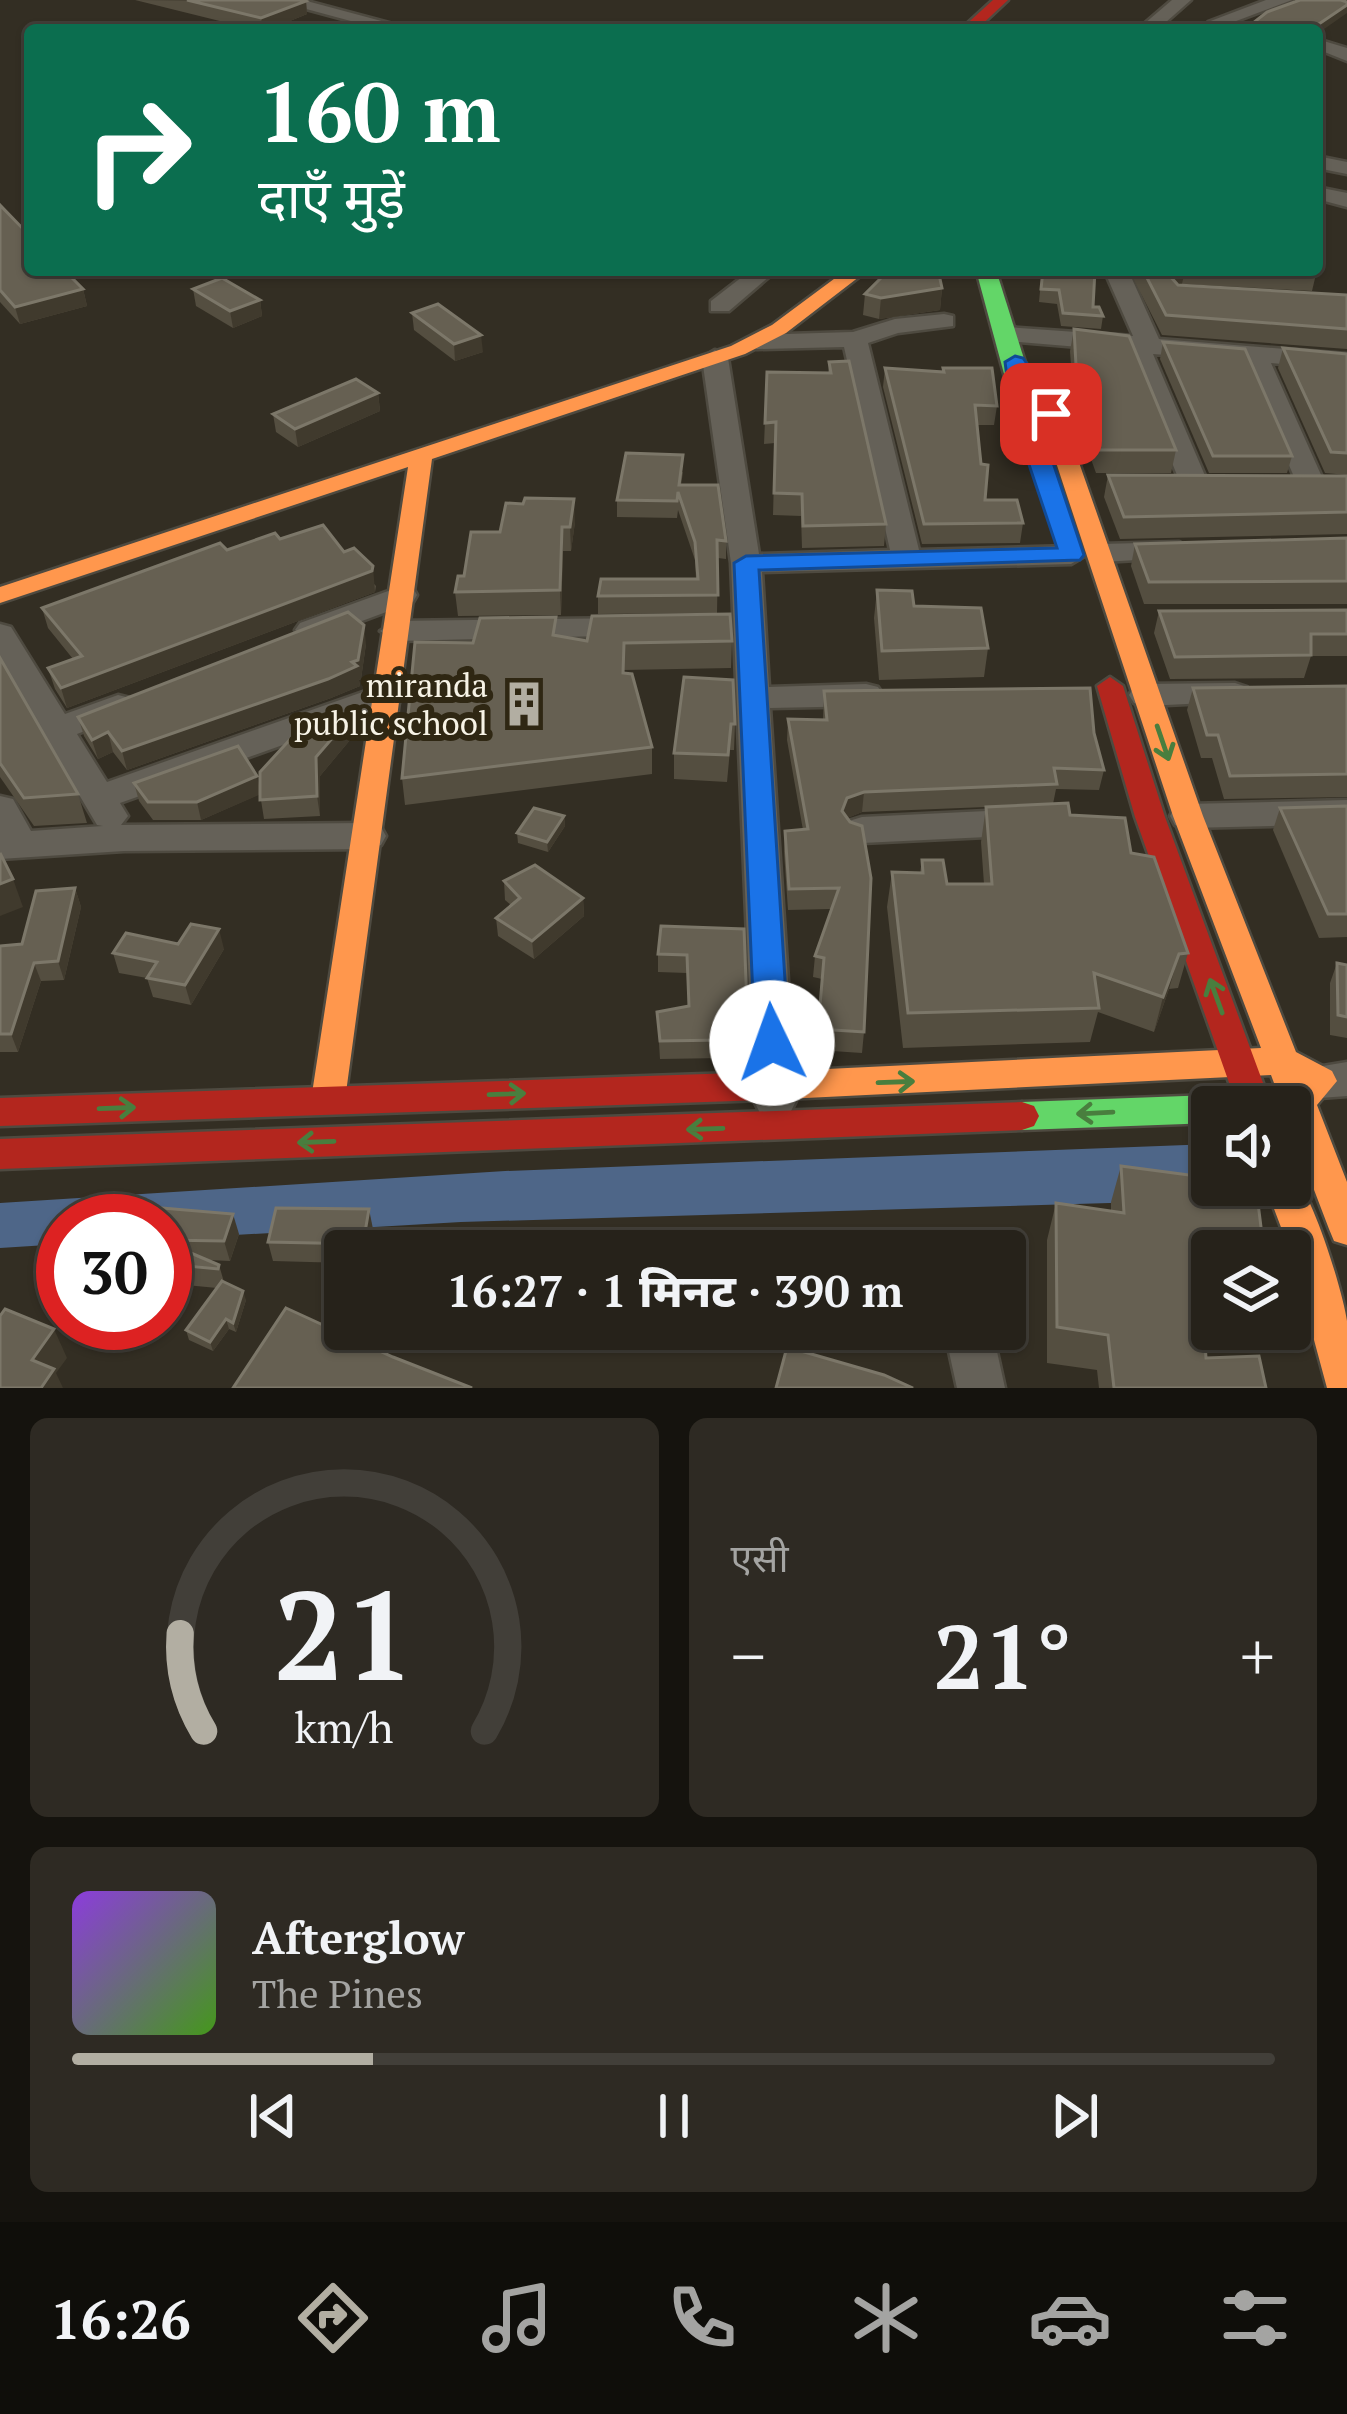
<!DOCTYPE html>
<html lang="hi">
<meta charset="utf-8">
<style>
:root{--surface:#26221a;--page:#2e2a23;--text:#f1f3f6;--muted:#a4a4a2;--line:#423f39;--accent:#b2aea2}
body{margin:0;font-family:"PT Serif","Noto Sans Devanagari",serif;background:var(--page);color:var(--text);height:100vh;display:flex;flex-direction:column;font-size:45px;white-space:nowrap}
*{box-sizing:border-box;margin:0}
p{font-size:39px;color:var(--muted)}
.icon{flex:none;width:66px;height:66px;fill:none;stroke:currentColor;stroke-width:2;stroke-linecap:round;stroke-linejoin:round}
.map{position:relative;height:1388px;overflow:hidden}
.details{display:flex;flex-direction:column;gap:30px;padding:30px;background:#15130e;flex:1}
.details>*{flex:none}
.hud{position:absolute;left:24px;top:24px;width:1299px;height:252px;border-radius:12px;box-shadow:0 3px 9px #0004,0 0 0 3px var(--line);background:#0b6e4f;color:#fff;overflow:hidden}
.tools{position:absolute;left:1191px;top:1086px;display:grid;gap:24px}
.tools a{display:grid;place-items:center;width:120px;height:120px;border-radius:12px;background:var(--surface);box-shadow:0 3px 9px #0004,0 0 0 3px var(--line);font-size:60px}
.speed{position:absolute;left:36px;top:1194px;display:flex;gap:24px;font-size:60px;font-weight:700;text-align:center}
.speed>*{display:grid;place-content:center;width:156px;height:156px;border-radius:50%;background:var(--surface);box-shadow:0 3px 9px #0004,0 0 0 3px var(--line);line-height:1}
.speed .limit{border:18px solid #d22;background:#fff;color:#111}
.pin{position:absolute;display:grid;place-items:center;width:102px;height:102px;color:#fff;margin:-51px;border-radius:24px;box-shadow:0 6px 18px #0006}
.me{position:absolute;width:132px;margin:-66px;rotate:357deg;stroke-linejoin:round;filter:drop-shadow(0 0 9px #0008)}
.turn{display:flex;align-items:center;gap:42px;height:252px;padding:0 36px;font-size:54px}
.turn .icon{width:156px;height:156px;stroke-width:2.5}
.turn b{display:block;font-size:84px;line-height:102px}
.big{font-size:90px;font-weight:800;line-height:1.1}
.details .widget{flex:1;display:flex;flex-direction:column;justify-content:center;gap:18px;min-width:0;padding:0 42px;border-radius:18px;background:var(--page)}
.details .dial{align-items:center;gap:0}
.dial svg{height:312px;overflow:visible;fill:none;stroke:var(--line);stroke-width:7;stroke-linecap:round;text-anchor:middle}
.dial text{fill:var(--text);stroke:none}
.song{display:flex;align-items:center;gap:36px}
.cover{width:144px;height:144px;border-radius:18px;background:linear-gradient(135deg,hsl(270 70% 55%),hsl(100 70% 35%))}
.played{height:12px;border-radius:6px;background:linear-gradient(90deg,var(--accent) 25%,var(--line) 25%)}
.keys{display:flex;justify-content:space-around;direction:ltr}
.heat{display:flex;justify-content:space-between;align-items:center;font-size:66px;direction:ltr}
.details .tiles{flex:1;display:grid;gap:30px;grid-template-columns:1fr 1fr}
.widget:last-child{grid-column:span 2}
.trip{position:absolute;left:324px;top:1230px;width:702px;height:120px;border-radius:12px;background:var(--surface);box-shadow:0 3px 9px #0004,0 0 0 3px var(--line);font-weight:800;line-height:120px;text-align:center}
.menu{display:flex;height:192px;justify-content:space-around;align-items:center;background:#0f0e0a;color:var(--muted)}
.menu .icon{width:84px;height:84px}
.menu .current{color:var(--accent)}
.menu b{font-size:54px;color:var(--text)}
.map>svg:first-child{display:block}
</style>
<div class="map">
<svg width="1347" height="1388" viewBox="0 0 1347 1388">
<rect width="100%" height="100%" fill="#332e23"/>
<path fill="#4e6688" d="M1212,1144V1185H1279L1284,1198L461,1222L165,1239V1221H63V1244L0,1248V1203L505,1171Z"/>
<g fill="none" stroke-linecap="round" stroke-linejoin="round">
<g stroke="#4e4a40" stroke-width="5">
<g id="street">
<path d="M273,0H303L415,30H384Z"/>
<path d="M1172,0H1191L1157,30H1137Z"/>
<path d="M1266,0H1292L1223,26L1208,22Z"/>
<path d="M1317,39L1347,48V61L1317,49Z"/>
<path d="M1317,156L1347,162V174L1317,168Z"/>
<path d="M1317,187L1347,193V207L1317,199Z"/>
<path d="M751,270H777L729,311H711V301Z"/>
<path d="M1104,270H1128L1159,339L1347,354V370L1271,363L1326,486L1322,492L1312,494L1298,486L1244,361L1153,354L1209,485L1195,493L1181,485L1127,351L1007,341L995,334L1007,327L1133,336Z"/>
<path d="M944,314L953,316V326L898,333L868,343L919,550L1071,546L1086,555L1071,564L762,572L769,687L866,684L878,687L883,695L878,703L866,706L770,708L796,1101L790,1113L775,1118L760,1113L754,1101L731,563L702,358L715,350L728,358L759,554L890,550L844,347L757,349L745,342L757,335L853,332L895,319Z"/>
<path d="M1179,542L1194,551L1190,557L1102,562L1087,553L1102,544Z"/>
<path d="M402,586L413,588L417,595L413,602L311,640L295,630L300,623Z"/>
<path d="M635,618L651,628L646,635L396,641L380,631L396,621Z"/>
<path d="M0,624L11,627L65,714L118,695L130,698L135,706L130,714L77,734L107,782L374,688H398L403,696L398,704L120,803L128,816L121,825L368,823L381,827L386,836L381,845L368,849L124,851L0,859V796L13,799L31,831L103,826L97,825L0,661Z"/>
<path d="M1235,683L1247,687L1252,694L1247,701L1146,706L1134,703L1129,695L1134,687L1146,684Z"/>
<path d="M1347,800V824L1188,828L1175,825L1170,816L1175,807L1188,804Z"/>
<path d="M1028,809L1041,813L1046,822L1041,831L1028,835L862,843L849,839L844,830L849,821L862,817Z"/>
<path d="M1347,1062V1096L1320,1098L1305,1093L1299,1081L1305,1069Z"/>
<path d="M944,1329H992L1005,1388H957Z"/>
</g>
</g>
<g stroke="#4e4a40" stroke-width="5">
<g id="fast">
<path d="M976,270H996L1025,362L1026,396H1010Z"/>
<path d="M1212,1095L1224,1099L1228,1107H1212V1123L1022,1130L1010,1126L1005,1116L1010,1106L1022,1102Z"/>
</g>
</g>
<g stroke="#4e4a40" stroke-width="5">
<g id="slow">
<path d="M846,270H868L786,333L745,354L432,459L345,1100L340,1110L328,1114L316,1110L311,1100L408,467L0,603V587L731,346L772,325Z"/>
<path d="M1015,356L1022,358L1062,414L1203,816L1296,1052L1332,1071L1337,1081L1317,1105L1347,1182V1245L1334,1241L1329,1229L1290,1127V1107H1245L1250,1097L1277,1091L1271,1075L765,1100L753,1096L748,1086L753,1076L765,1072L1261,1048L1173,816L1040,414L1005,362Z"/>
<path d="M1290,1172C1311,1187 1343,1292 1347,1321C1347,1343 1347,1366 1347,1388H1327L1290,1251L1265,1185H1290Z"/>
</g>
</g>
<g stroke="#4e4a40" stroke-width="5">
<g id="jam">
<path d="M993,0H1008L976,30H960Z"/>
<path d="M1110,677L1123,686L1165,817L1266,1091L1261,1101L1249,1105L1237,1101L1232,1091L1135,817L1097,686Z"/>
<path d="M765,1072L777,1076L782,1086L777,1096L765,1100L0,1126V1098Z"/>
<path d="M1022,1102L1034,1106L1039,1116L1034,1126L1022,1130L0,1169V1139Z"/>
</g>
</g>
<use href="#street" fill="#656158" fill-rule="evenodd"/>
<use href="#fast" fill="#63d668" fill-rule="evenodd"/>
<use href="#slow" fill="#ff974d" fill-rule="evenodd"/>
<use href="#jam" fill="#b3261e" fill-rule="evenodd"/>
</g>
<g fill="#544e40">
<path d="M135,0L306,1L307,14L268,30H256Z"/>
<path d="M0,205L83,289L87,306L20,324L0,302Z"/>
<path d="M889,270H945L940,281L942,288L940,310L879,319L863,315L865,294Z"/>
<path d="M1042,270L1103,316L1101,329L1061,326L1057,304L1039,302Z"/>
<path d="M1129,270H1317L1312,291L1182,284L1180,285L1347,295V349L1162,335Z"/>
<path d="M193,289L260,300L262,316L233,328L196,306Z"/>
<path d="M412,313L483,352L455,361L414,330Z"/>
<path d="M1074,329L1176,450L1171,473H1096L1074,412L1057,388L1061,366L1071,365L1070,351Z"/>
<path d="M1163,342L1292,456L1287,473H1209L1160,359Z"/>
<path d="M1283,348L1347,354V475L1325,473L1278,368Z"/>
<path d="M829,362L886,524L884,546L802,548L801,516L773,515L775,443L764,444L767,372L828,373Z"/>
<path d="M885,368L942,372L943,368L997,406L994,425H977L985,500L1023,523L1020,543L922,544L883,387Z"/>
<path d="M378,393L380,411L298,447L276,432L273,414Z"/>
<path d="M683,472L681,485L726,541V559L718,558L717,613L598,614V596L696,579L695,560L678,510L677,518L617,517V500Z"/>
<path d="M1108,475L1347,476V534L1120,539L1104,497Z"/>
<path d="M575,522L571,551H563L561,615L458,616L455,592L464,576L500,532Z"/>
<path d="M1347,538V604H1144L1131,566L1135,544Z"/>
<path d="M280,539L344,552L376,586L375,592L67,708L55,689L48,668L73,659L48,628L42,608L227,550Z"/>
<path d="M877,590L988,648L984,677L879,680L874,618Z"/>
<path d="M1347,610V656H1311L1304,678L1170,679L1154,633L1159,611Z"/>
<path d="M557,636L587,641H732L731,668L624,670L652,747V774L405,805L402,778L473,643Z"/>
<path d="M366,644L361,679L359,680L360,686L331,698L127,770L113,752L98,759L84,736L78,717Z"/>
<path d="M0,658L78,794L87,823L34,826L0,777Z"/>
<path d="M684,677L735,724L734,750H730L727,782L674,779V753Z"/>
<path d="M1347,686V797L1224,799L1212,758H1201L1187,710L1193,688Z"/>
<path d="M824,691L1094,733L1104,770L1099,790L1056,789L1053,804L1131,853L1188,953L1178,988L1169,989L1154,1032L1098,1012L1090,1042L903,1048L887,907L892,872L920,873L922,860L947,884H984L981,842L986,807L862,812L847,818L864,1032L862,1053L817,1050L822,979L813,977L815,956L831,909L788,910L784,852L785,831L803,830L787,740L788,719L823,720Z"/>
<path d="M347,721L350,740L320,776V816L264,819L260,794L201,820H153L139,801L134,783L260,790Z"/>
<path d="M1347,806V937L1319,938L1273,830L1280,808Z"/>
<path d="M564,816L565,826L548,852L518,843L517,833Z"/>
<path d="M504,881L583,898L584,916L534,959L498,936L496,918L511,905L505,900Z"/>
<path d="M75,888L81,907L64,980L41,981L18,1052H0V946L22,944Z"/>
<path d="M744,929L747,1050L723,1051V1058L660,1059L657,1012L688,1006L687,973L658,972V954Z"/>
<path d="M178,944L224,949L191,1005L153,997L147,978L119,973L113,953Z"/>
<path d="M1337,963L1347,965V1038L1330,1035V983Z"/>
<path d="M1121,1166L1212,1251V1329H1223L1219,1341L1205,1339L1206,1358L1266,1388H1099L1097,1370L1047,1363V1240L1056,1203L1111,1211V1202Z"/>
<path d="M165,1221L239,1234L230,1261L208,1260L219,1265L224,1282L246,1300L236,1332L229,1329L213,1351L189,1340L186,1330L217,1288L165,1283Z"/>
<path d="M373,1229L369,1251H345V1263L273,1261L268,1242Z"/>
<path d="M362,1329H579L576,1341L540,1333L469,1340L467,1348L408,1337L406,1343L363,1335Z"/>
</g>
<g fill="#403a2d">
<path d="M306,1L307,14L268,30H263L261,18Z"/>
<path d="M1347,5V13L1317,34V30H1310Z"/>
<path d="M938,270H945L937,289L942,288L940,310L879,319L881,298Z"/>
<path d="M1177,270H1185L1182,284L1166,294L1169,275Z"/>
<path d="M83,289L87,306L20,324L15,307Z"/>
<path d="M260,300L262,316L233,328L230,311Z"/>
<path d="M481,335L483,352L455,361L454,344Z"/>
<path d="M378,393L380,411L298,447L295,429Z"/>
<path d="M574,499L575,522L571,551L570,527Z"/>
<path d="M562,527L563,551L561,615L560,590Z"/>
<path d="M373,566L375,592L67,708L61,688Z"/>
<path d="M364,625L366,644L361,679L359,680L360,686L331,698L127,770L122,751L352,662Z"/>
<path d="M347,721L350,740L320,776V816L317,796L316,757Z"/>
<path d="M108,732L113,752L98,759L92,740Z"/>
<path d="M257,776L261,794L201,820L197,802Z"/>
<path d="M864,792L862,812L845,819L842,811L847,798Z"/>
<path d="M564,816L565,826L548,852L547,842Z"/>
<path d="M13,879L23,907L0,916V884Z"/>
<path d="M75,888L81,907L64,980L58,961Z"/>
<path d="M583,898L584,916L534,959L532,941Z"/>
<path d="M219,929L224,949L191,1005L185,985Z"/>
<path d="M1179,954L1169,989L1154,1032L1163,997Z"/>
<path d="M34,963L41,981L18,1052L11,1034Z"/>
<path d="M369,1209L373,1229L369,1251H364L363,1244Z"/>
<path d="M233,1214L239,1234L230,1261L224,1241Z"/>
<path d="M243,1291L246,1300L236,1332L233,1323Z"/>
<path d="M226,1319L229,1329L213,1351L210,1342Z"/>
<path d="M54,1329L67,1358L56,1373L63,1388H41L32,1360Z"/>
<path d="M464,1329H468L469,1340L467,1348Z"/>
</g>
<g fill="#666052" stroke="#7c7769" stroke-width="3">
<path d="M187,0H304L306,1L261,18Z"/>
<path d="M1300,0H1341L1347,2V5L1310,30H1244L1267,12Z"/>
<path d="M0,205L30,236V270H64L83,289L15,307L0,290Z"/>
<path d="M889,270H938L942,288L881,298L865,294Z"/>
<path d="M1043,270H1095L1093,307H1099L1103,316L1063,313L1059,290L1041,289Z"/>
<path d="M1143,270H1177L1169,275L1178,285L1347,295V329L1166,315Z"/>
<path d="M222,278L260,300L230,311L193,289Z"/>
<path d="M438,304L481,335L454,344L412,313Z"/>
<path d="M1074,329L1129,336L1176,450H1100L1078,390L1061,366L1076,365Z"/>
<path d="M1163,342L1245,349L1292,456H1213Z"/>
<path d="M1283,348L1347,354V453L1331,452Z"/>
<path d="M849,361L886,524L803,526L802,494L774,493L776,422L765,423L767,372L831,373L829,362Z"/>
<path d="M885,368L944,372L943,368H992L997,406L975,405L981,464L988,465L985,500H1017L1023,523L924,524Z"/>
<path d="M356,379L378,393L295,429L273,414Z"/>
<path d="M626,453L683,455L679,485H718L726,541L717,540L718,595L598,596L601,579H698L695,542L678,492L677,501L617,500Z"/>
<path d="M1108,475L1347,476V512L1124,517Z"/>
<path d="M525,498L574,499L570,527H562L560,590L455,592L458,576H464L471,532H500L506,503L523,504Z"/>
<path d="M323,525L344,552L354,548L373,566L372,571L61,688L48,668L82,656L42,608L220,543L227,550L275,533L280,539Z"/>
<path d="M1347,538V581L1149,582L1135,544Z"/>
<path d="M877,590L912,591L914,606L981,608L988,648L882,651Z"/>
<path d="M1347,610V634H1311V655L1175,657L1159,611Z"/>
<path d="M348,612L364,625L358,660L352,662L357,666L328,679L122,751L108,732L92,740L78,717Z"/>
<path d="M730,614L732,641L624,643L623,673L632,674L652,747L402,778L415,642L473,643L480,618L556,617L553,635L587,641L592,616Z"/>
<path d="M0,658L78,794L24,798L0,763Z"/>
<path d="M684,677L733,680L735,724H731L728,755L674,753Z"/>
<path d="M1347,686V774L1230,776L1218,735H1207L1193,688Z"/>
<path d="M1090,688L1094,733L1104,770L1054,768L1057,784L864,792L847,798L842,811L850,822L862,826L871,878L864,1032L818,1029L824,958L815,956L839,888L789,889L785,831L808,829L788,719L827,720L824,691Z"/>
<path d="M324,715L347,721L316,757L317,796L260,800V772L307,721Z"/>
<path d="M238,746L257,776L197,802H148L134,783Z"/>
<path d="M1068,803L1070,815L1125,818L1131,853L1154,857L1188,953L1179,954L1163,997L1094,973L1099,1008L908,1013L892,872L923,873L922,860H943L947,884H992L986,807Z"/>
<path d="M1347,806V914H1328L1280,808Z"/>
<path d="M534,808L564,816L547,842L517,833Z"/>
<path d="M0,853L13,879L0,884Z"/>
<path d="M535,865L583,898L532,941L496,918L520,898L504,881Z"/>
<path d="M75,888L58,961L34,963L11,1034H0V946L22,944L36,891Z"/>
<path d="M191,924L219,929L185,985L147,978L157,962L113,953L126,933L178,944Z"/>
<path d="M661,926L744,929L748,1033H723V1040L660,1041L657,1012L689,1006L687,955L658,954Z"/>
<path d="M1337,963L1347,965V1017L1338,1015Z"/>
<path d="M1121,1166L1212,1178V1185H1229L1230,1199L1258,1203L1264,1251H1212V1302L1202,1300L1206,1358L1259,1356L1266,1388H1114L1108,1335L1057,1327L1056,1203L1124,1213Z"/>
<path d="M162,1208L233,1214L224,1241L165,1240V1221H157Z"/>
<path d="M276,1208L369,1209L363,1244L268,1242Z"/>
<path d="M165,1242L219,1265L218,1269L165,1264Z"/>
<path d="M222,1281L243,1291L233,1323L226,1319L210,1342L186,1330Z"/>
<path d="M286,1308L393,1357L472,1388H233Z"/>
<path d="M5,1309L54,1329L32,1360L54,1369L41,1388H0V1316Z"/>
<path d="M787,1347L884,1375L913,1388H776Z"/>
</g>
<defs><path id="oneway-shaft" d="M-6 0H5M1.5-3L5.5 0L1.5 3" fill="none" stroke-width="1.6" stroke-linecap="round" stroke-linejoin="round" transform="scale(3)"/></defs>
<g stroke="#497e3e">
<use href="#oneway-shaft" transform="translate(1163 743) rotate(71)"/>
<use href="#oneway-shaft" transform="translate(1216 996) rotate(-110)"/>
<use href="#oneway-shaft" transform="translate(896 1082) rotate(-2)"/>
<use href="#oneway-shaft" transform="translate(507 1094) rotate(-2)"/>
<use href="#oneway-shaft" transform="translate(117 1108) rotate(-2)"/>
<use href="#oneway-shaft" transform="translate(1095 1113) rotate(177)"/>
<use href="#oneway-shaft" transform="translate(705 1129) rotate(178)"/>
<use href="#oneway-shaft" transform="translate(316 1142) rotate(178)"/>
</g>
<path fill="#1a73e8" stroke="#114b97" stroke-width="3" d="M1015,356L1023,358L1062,414L1051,421L1043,419L1033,403L1084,555L1080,560L759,570L789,1043L784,1053L772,1057L760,1053L755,1043L734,563L746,556L1057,548L1012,414L1005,362Z"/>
<defs>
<g id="building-bare" transform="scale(3.6)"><path d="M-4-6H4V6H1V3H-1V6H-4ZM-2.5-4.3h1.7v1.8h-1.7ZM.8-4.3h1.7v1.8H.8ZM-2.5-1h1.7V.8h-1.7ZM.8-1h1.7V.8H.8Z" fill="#b2aea2" stroke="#2f2713" stroke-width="2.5" paint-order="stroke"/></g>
</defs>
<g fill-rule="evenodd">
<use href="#building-bare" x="524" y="704"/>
</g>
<g text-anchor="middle" stroke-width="12" stroke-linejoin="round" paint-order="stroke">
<g font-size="33" fill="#f7f3e6" stroke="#2f2713" text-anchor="end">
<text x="488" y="697">miranda<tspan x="488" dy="38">public school</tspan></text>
</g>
</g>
</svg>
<div class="tools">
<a><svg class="icon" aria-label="sound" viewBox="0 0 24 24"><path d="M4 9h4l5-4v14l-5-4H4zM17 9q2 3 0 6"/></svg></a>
<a><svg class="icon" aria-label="layers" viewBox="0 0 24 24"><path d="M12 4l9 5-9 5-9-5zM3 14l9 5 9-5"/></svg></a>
</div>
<div class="speed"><div class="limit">30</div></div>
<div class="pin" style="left:1051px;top:414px;background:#d93025"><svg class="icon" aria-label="arrive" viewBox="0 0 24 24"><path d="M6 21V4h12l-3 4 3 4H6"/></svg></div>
<svg class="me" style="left:772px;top:1043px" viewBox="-20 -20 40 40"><circle r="19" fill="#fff"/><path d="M0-13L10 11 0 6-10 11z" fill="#1a73e8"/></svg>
<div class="trip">16:27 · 1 मिनट · 390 m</div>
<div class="hud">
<div class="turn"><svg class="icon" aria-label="right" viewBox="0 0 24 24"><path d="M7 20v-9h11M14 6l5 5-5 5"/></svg><div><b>160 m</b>दाएँ मुड़ें</div></div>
</div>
</div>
<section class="details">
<div class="tiles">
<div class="widget dial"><svg viewBox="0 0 100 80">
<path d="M14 69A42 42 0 1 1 86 69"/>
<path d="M14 69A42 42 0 0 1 8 44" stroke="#b2aea2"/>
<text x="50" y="56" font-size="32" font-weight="700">21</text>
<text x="50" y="72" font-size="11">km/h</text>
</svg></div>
<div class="widget"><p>एसी</p>
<div class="heat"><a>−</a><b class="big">21°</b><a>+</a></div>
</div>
<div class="widget">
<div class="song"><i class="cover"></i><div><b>Afterglow</b><p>The Pines</p></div></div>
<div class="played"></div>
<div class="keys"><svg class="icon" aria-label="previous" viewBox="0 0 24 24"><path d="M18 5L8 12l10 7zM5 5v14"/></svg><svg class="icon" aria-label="pause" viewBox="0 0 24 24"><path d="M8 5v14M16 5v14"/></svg><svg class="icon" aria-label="next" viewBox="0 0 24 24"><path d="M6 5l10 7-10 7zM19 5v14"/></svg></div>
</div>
</div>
</section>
<nav class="menu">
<b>16:26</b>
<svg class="icon current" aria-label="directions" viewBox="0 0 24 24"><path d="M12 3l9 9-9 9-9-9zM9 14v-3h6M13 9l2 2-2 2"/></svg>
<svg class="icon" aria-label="music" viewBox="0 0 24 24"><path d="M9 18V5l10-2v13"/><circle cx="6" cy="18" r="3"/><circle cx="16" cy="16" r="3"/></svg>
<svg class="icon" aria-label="phone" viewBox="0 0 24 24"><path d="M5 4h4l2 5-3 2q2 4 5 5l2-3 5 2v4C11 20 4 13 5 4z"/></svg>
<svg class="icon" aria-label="climate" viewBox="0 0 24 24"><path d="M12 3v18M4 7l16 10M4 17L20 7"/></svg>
<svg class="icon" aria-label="car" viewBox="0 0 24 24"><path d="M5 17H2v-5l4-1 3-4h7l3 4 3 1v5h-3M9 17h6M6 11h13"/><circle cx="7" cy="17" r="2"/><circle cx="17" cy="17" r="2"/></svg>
<svg class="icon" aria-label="filters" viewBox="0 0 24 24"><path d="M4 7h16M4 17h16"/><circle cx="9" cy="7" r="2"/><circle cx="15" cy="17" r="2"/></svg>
</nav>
